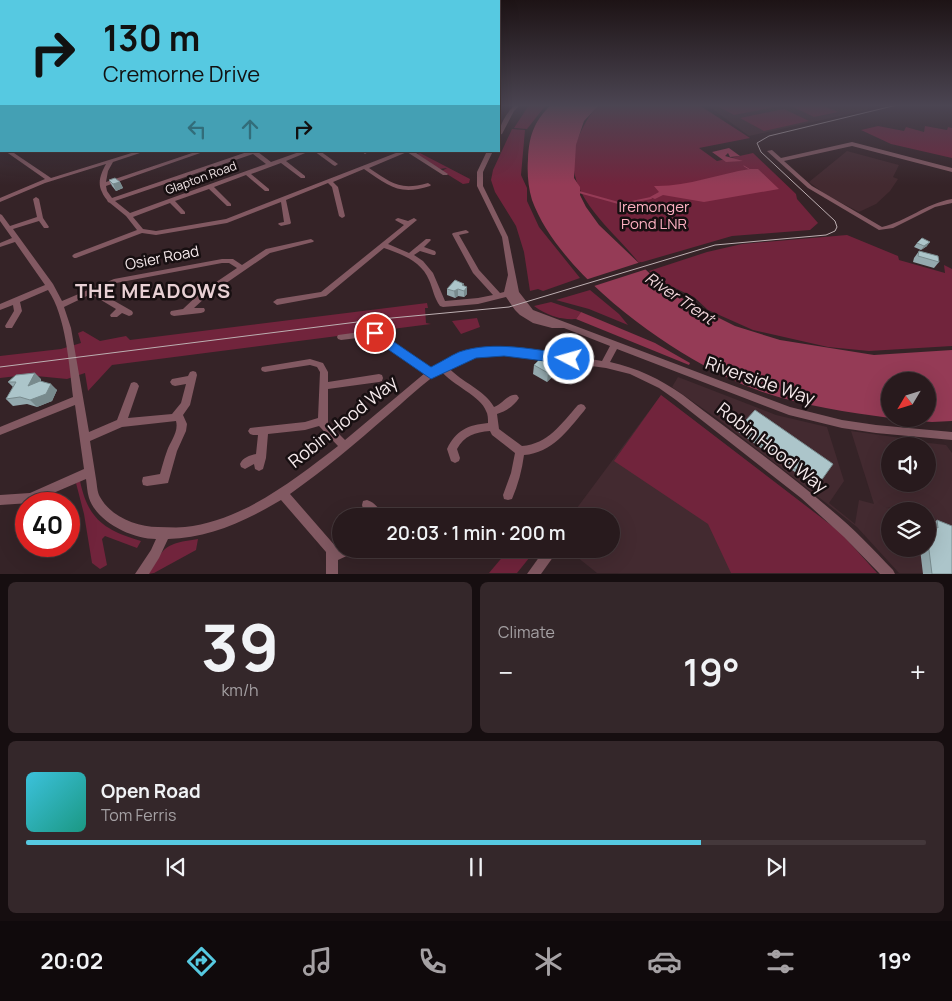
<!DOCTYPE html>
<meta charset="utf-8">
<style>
:root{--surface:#281a1d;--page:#34272a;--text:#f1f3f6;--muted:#a5a1a4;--line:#44383b;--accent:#56c9e1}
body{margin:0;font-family:Manrope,sans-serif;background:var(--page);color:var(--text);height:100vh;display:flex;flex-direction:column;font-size:19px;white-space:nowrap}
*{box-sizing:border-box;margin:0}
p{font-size:16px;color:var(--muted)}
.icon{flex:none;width:28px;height:28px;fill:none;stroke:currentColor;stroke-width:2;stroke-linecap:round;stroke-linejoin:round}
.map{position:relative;height:574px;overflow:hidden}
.side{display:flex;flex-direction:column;gap:8px;padding:8px;background:#160e10;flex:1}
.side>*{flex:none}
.top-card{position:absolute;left:0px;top:0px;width:500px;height:152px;box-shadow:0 5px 20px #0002,0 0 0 1px var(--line);background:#56c9e1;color:#111;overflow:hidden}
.needle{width:32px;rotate:232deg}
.fabs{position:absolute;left:881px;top:372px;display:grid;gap:10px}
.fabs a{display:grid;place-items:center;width:55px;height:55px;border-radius:50%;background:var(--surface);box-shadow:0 5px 20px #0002,0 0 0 1px var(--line);font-size:25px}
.speed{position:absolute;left:15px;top:492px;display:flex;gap:10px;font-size:25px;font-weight:700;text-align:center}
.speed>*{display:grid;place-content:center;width:65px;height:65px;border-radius:50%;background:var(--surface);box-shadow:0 5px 20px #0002,0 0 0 1px var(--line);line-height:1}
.speed .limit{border:8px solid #d22;background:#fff;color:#111}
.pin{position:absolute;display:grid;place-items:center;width:42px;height:42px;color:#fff;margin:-21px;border:2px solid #fff;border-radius:50%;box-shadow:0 1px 5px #0007}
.me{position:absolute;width:55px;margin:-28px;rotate:276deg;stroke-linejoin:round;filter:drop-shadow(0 0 4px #0008)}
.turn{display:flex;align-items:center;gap:18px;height:105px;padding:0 20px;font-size:22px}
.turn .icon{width:65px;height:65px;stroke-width:2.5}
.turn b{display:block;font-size:35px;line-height:42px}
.lanes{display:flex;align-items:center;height:48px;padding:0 20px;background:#0003;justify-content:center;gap:25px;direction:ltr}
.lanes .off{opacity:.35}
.big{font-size:38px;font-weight:600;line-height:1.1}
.side .tile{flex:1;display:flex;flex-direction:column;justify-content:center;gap:8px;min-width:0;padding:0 18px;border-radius:8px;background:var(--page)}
.side .dial{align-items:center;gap:0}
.dial b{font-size:65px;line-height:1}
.song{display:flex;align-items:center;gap:15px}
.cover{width:60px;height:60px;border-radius:8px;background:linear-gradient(135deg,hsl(190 70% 55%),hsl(170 70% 35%))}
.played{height:5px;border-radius:2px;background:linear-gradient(90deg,var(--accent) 75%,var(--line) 75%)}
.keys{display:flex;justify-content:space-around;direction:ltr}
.heat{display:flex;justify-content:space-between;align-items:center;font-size:28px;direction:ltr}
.side .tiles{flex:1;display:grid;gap:8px;grid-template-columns:1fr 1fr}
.tile:last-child{grid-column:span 2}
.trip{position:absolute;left:332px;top:508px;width:288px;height:50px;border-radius:25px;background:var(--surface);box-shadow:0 5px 20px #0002,0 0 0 1px var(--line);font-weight:600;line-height:50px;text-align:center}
.tabs{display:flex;height:80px;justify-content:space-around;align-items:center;background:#100a0c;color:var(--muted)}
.tabs .icon{width:35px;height:35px}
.tabs .current{color:var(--accent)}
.tabs b{font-size:22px;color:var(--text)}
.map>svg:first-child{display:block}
</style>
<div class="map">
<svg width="952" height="574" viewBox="0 0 952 574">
<rect width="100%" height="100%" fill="#352327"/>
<g fill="#432a30" fill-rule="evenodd">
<path d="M707,105H864L869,107L867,110L749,136Z"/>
<path d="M847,151L899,165L893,177L898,179L890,191L876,204L859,212L826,195L809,182Z"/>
<path d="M678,377L776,415L827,427L844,481L829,503L855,524L859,500L874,504L851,431L901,438L904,440L946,445L952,453V573H899L857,527L722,422L672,387ZM890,446H928V484H890ZM886,507L907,511H928V516L934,517L935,521L928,519V549H890V511H900Z"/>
<path d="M661,395L840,532L877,573H597L567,549H611V516H571Z"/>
</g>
<g fill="#71243c">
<path d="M529,105H546L527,129L514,128Z"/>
<path d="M599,105H699L750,138L699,148L717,161L753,153L796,194L797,199L818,223L810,230L732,236L639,263C611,227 559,192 577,141C583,126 588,116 599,105Z"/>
<path d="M715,105H778L780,106L734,115Z"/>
<path d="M789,105H822L838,112L814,117Z"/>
<path d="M784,109L809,121L764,131L740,118Z"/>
<path d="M878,126L904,131L906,127L924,132L925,126L947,130L948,127L952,128V158L891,144L861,130Z"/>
<path d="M512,129L525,130L521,175L527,188V201L539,227L580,278L543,291L538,289L530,291L524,252L516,226L495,192L491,180L493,170Z"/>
<path d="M420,153L470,179L469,183L463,184L442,171L447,168L439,169L417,154Z"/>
<path d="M847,235L898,256L899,260L945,273L944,265L952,269V346L869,351L828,347L753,330L708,310L694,297L662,282L649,271L707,252L742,244Z"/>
<path d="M590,290L619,314L628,325L589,309L556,300Z"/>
<path d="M551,302L581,312L576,319C561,320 546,315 534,306Z"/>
<path d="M427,303L428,308H425L426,323L431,324L112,365L88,391L85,373L67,379L26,375L0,378V356L61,349L81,343L78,333L83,331L100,341L126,336L130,340Z"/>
<path d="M477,318L480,327L461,334L452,321Z"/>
<path d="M661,395L840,532L877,573H731L708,524L614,461Z"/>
<path d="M80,481C88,519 104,530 141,541L137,548L105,536L102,539L107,565L100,569L92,563L84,514L76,483Z"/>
<path d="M198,539L196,550L154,573L148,574C165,545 165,544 198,539Z"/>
<path d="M534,552L517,573H489L505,554Z"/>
</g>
<path fill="#8d344e" d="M581,312L655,343L690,363L689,365L576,319Z"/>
<g fill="#953b56">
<path d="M551,105H599L584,121L576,145L574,178L580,187V195L586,207L599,225L666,289L701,309L735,326L780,340L874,355L952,350V421L932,422L894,419H928V381H890V418C839,411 783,403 735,381C666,350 559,274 532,200C528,187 527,172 528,159C529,136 534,121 551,105Z"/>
<path d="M729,148L740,156L730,157L728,153L725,156L743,161L726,162L712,152Z"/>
<path d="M750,169H758L779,189L704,202L663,195L655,199L650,197L659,192L654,186C686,187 718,174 750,169Z"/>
</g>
<path fill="#352327" d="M641,262L647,269L591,287L585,280Z"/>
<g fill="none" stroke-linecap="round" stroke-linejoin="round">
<path stroke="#953b56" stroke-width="1" d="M744,166L749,169"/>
<path stroke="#953b56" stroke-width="2" d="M579,192L622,204L651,198"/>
<g fill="#825962" fill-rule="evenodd">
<path d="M515,105H520L514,111L502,134L499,135C499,125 507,112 515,105Z"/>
<path d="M0,129H1V132L0,133Z"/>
<path d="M1,138V142L0,143V139Z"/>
<path d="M852,142L952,168V172L852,146L784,161L812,186L882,227C908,221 924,204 952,199V203L935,207L893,228L879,230L808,188L767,151L772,150L781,158Z"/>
<path d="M0,145L1,146V150L0,149Z"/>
<path d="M5,151H11L51,178L138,151H146L113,162L108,171L106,182L198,151H206L106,186L107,191L112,198L250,151H258V152L271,162L302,151H310L286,161L305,176V178H301L281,163L251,174L269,189V191H265L246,175L214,187L231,204V206H227L209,189L175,201L185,212V214H181L170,203L133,217L143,229L156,231L226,219L401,151H413L448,174L447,175H443L407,152L369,168C392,183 399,191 428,183L431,185L430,186C399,196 389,186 364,169L333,182L338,187L345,216L344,217L342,218L339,216L332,187L328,183L286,200L291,223L290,224L281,226L278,224L279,223L284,222L281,202L227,223L156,235L142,233L76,258H74L72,256L74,254L137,230L126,216L110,203L108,202C107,199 103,196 102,192C97,183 101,173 106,164L45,183L0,202V198L45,179ZM253,154L266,164L130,213L115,201Z"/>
<path d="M314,151H320L338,164L335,166L333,165Z"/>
<path d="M361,151H367L368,152L365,154Z"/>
<path d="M487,151H493L483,172V186L508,237L519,292L533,310L790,407L842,420L876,425L952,432V440L876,433L842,428L789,415L617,349L610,362C637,368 660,379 683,395C732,433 783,468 830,509C853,528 873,549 893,570L895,574H880L844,537L801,498L676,400L659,388L630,374L606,368L509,355C487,354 468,357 448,367C462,383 484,389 494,407C503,404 508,393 517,395L519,398C514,406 505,412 497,414L499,429L522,446C548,444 561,424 578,405L581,404L584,405L586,408L584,411C568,430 552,453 524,455C522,470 518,485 512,499L508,500L504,499L503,495L511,473L515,453L492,435L490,431C475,432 464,436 457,449L460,458L459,461L455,463L451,461L447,449C456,430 468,425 488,423C488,419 488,414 486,411C481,396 452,385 441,371C422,384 405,401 387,416C356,443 324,470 290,494L337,548L341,546V549H355L353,553L338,560V574H326V552L281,500C246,521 209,538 168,539L159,558L149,574H135L151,550L156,539C132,539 97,522 89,498C87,492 87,485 86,479L30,503L0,505V495L30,493L84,469L75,405L0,435V427L73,397C69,365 66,316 48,290L20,302L22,311L12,328H6L5,326L14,311L13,305L0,310V304L45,285L15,242L0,247V243L12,238L0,221V214L2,215L10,226L37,217L33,199L36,197L39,199L43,218L49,227L48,228H44L39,221L13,229L53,284L62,301L114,279L222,259H233L242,265L266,249L311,239L314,241L313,242L270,253L206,297L194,308H204L205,310L204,312L201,313L174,316L171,315L170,313L171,311L183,309L200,293L237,268L229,263H222L116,283L97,291L132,311L133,313L132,315L129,316L122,313L117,317H111L110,315L116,309L91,294L64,307L71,328L89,432L117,420L131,383L134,382L137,383L139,386L128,418L172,414L181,403L186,384L175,386L172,385L170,382L172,379L188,376L190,372L193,371L196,372L197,375L190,405L183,415L187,424L186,431L177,451L168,483L147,486L143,485L142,481L143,477L160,474C162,467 164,459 167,451C170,442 179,432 176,421L122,427L90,441C92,454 94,466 96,479C97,484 97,492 100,497C111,517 137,527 158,527C167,527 176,528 185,527C242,521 294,480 338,446L319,426L305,430L268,434L266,458L263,469L259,471L255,469L254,464L245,469L241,467L240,464C242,458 250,455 256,454L258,435H253L250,434L248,431L250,428L305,422L318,418L320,372L317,367L310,365L265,372L262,371L261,369L262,367L310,359L323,363L328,372V382L379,374L382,375L383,378L382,381L379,382L328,389V423L345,440L425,373L374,336L341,340L338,339L337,337L338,335L375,330L378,331L432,369C471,343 500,347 544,353C564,356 583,357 602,361L610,346L564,328H552L533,323L520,315L515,310L506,297L478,304L443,307L440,306C434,298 433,289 429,280C422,262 402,254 384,248L326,296L277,305L273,302L277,299L321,292L404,225L395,220L396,219L398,218L408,221L414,218L417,220L388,244L409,253L426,239H430L431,240L424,247L435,251L436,253L435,255H433L420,251L414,255L423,261L433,273L445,301L478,298L493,295L473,273L452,234L453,233L466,230L469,232L468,233L459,235L479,270L500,293L504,292L508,275L502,237L477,186V172Z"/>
<path d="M367,500C374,502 381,510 383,516H370L363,509L362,505L363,501Z"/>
<path d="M545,549H558L556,553L541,574H527Z"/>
</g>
<path stroke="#bdafb2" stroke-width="1" d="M0,367L381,319L509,307L715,245L826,235L835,231L837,227L835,221L761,152L757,143L769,136L897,105"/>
</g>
<g fill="#94a9ae">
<path d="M109,180L120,182L123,188L116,191L112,186Z"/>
<path d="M917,243L927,246L921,250L914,247Z"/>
<path d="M919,251L939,262L934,268L913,262L914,258Z"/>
<path d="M464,286L467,294L464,297L458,296L455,298L447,295V289Z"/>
<path d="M534,365L554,368L552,377L547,382L533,374Z"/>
<path d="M41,379V381L57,390L52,401L37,407L27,404L13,406L6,399L13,387L8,382Z"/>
<path d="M738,429L818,485L816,487L737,431Z"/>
<path d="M937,520L952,574H923L920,549H928V524L931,525Z"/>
</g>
<g fill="#788a8d">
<path d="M0,119L1,120V125L0,126Z"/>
<path d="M121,151H132L122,153Z"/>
<path d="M120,182L123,188L116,191L113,184Z"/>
<path d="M930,242L927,246L921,250L924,246Z"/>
<path d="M467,287V294L464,297V291Z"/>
<path d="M458,289V296L455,298L454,291Z"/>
<path d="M554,368L552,377L547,382L548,373Z"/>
<path d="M35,373L41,379L35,392L28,386Z"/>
<path d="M51,384L57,390L52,401L37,407L30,400Z"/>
</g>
<g fill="#acc5ca" stroke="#788a8d">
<path d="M115,178L120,182L113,184L109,180Z"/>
<path d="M922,238L930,242L924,246L917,243Z"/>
<path d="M919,251L938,256L939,262L918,256Z"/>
<path d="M455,280L464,284L462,285L467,287L464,291L458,289L454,291L447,289Z"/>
<path d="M540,359L554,368L548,373L534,365Z"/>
<path d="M35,373L28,386L40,381L51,384L46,394L30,400L20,397L6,399L16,382H8L16,375Z"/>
<path d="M755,410L833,464L818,485L738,429Z"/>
<path d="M937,520L952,526V574H932L928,542V524L938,528Z"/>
</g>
<linearGradient id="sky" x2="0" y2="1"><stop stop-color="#1d1315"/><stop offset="0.57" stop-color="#4b4552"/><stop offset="1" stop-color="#4b4552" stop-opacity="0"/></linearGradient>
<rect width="952" height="185" fill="url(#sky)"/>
<path fill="#1a73e8" stroke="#114b97" d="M375,329L431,367C441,362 450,356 459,352C494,340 534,350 569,354L575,359L569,364L504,356L476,358L431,379L370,337L368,333L370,330Z"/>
<g text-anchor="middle" stroke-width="5" stroke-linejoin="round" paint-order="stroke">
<g font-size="12" fill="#f5e9eb" stroke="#170f11">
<text transform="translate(201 178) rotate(-20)" y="4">Glapton Road</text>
</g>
<g font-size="15" fill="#fdb0c1" stroke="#170f11">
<text x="654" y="212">Iremonger<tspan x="654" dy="17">Pond LNR</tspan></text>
</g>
<g font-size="15" fill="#f5e9eb" stroke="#170f11">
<text transform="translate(162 258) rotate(-11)" y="5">Osier Road</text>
</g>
<g font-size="16" font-style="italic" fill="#f2d7dc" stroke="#170f11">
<text transform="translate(680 298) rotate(34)" y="6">River Trent</text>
</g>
<g font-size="18" fill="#f5e9eb" stroke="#170f11">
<text transform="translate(760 381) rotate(19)" y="6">Riverside Way</text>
<text transform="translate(343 422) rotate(-39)" y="6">Robin Hood Way</text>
<text transform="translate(772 448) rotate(38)" y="6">Robin Hood Way</text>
</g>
<g font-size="20" font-weight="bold" letter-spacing="1" fill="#e8d0d4" stroke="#170f11">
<text x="153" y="298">THE MEADOWS</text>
</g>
</g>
</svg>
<div class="fabs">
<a><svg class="needle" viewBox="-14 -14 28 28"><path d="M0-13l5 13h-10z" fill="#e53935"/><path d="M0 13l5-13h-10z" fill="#a5a1a4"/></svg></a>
<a><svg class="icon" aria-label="sound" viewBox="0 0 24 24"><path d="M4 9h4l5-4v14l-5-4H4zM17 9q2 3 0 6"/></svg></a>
<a><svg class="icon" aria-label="layers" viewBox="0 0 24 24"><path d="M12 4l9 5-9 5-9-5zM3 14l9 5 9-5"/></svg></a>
</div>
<div class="speed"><div class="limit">40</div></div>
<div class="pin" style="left:375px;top:333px;background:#d93025"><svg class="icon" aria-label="arrive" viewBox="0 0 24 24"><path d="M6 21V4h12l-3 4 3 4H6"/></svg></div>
<svg class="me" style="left:569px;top:359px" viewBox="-20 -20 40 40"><circle r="17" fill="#1a73e8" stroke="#fff" stroke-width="3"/><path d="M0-11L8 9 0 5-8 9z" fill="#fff"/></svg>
<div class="trip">20:03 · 1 min · 200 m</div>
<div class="top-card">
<div class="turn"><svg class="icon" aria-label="right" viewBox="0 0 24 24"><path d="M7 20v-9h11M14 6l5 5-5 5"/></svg><div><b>130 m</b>Cremorne Drive</div></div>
<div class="lanes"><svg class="icon off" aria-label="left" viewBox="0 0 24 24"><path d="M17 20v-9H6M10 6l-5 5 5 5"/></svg><svg class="icon off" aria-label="ahead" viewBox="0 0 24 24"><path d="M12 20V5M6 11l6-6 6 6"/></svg><svg class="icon" aria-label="right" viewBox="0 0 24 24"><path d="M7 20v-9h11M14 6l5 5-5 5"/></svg></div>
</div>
</div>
<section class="side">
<div class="tiles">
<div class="tile dial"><b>39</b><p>km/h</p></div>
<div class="tile"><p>Climate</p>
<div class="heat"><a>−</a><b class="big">19°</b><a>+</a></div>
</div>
<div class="tile">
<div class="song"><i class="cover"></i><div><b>Open Road</b><p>Tom Ferris</p></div></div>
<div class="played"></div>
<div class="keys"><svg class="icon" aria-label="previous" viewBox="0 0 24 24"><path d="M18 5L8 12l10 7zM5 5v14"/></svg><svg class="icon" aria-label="pause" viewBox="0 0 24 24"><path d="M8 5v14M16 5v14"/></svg><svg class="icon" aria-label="next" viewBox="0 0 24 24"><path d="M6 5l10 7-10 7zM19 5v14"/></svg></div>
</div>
</div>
</section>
<nav class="tabs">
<b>20:02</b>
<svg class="icon current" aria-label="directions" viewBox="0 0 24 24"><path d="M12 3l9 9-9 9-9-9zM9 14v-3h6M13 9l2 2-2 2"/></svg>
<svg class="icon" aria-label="music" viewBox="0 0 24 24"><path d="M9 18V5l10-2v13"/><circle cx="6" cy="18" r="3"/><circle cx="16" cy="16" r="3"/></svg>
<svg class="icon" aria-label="phone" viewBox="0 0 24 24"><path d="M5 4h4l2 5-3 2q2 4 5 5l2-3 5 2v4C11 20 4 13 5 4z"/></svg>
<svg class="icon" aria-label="climate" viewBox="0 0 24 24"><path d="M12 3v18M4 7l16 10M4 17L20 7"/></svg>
<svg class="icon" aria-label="car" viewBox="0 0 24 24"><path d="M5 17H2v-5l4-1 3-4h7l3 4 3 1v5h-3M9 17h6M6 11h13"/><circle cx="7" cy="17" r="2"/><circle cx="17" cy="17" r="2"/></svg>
<svg class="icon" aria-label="filters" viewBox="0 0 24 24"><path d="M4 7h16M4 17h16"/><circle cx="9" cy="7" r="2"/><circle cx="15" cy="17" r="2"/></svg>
<b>19°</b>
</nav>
